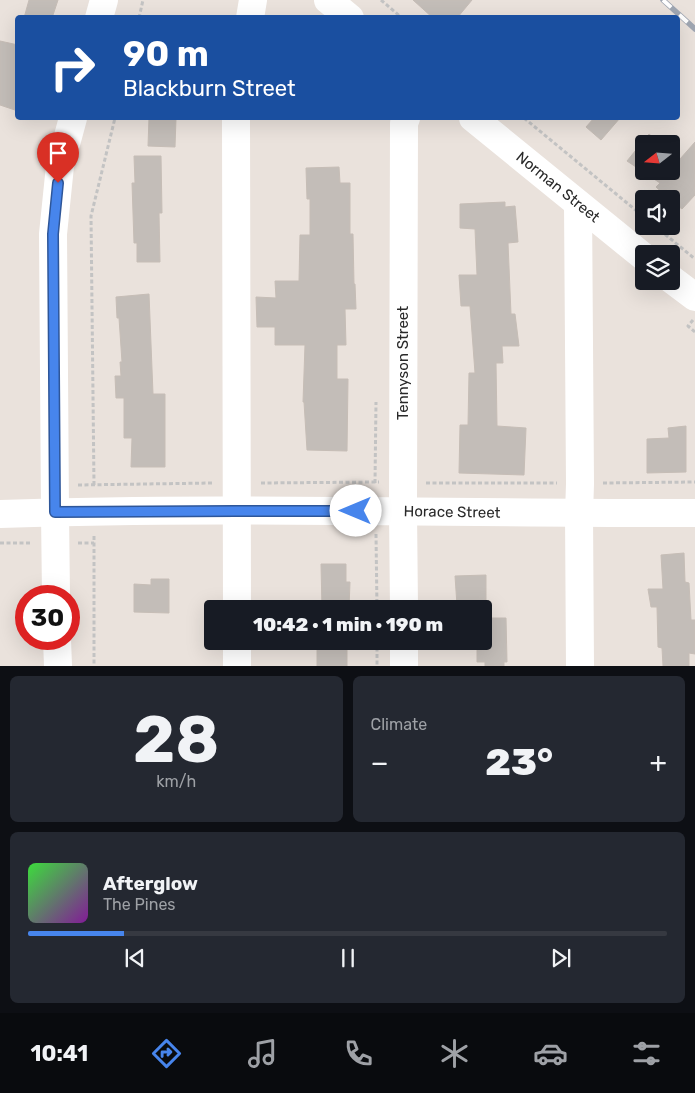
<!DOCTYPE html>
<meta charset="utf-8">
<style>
:root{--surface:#171b24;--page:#242831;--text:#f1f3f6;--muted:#9ea1a6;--line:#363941;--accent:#4785ec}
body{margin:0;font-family:Rubik,sans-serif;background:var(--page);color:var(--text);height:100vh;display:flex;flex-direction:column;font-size:19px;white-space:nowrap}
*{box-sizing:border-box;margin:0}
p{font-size:16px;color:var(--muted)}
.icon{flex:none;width:28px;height:28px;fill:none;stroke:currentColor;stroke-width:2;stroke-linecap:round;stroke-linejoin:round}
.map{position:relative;height:666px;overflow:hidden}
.drawer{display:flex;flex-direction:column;gap:10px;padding:10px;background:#0d0f14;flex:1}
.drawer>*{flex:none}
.guide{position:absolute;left:15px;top:15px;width:665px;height:105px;border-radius:5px;box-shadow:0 5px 20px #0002;background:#1a4fa0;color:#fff;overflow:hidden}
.needle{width:32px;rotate:253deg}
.controls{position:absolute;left:635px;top:135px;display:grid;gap:10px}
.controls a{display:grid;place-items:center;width:45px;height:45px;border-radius:5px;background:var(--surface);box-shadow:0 5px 20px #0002;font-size:25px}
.speed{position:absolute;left:15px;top:585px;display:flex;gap:10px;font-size:25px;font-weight:700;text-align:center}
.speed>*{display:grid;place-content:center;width:65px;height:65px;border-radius:50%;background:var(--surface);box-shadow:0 5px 20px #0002;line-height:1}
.speed .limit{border:8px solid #d22;background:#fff;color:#111}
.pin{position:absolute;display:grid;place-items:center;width:42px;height:42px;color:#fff;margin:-51px -21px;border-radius:50% 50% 50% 0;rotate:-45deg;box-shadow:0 0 5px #0007}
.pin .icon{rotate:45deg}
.me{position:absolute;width:55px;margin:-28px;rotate:270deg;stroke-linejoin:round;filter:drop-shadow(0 0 4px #0008)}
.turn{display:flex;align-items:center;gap:18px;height:105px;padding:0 25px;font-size:22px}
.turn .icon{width:65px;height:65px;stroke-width:2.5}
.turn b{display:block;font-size:35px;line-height:42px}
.big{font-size:38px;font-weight:800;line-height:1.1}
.drawer .widget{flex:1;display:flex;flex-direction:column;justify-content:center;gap:8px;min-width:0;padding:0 18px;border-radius:8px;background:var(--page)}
.drawer .dial{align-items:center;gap:0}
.dial b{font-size:65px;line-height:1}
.song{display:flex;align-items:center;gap:15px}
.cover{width:60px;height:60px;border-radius:8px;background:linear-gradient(135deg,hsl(120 70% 55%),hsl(290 70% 35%))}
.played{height:5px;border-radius:2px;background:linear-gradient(90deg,var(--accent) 15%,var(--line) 15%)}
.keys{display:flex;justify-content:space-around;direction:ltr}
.heat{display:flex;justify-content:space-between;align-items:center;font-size:28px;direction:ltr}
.drawer .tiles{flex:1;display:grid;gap:10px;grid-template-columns:1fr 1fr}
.widget:last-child{grid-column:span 2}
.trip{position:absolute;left:204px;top:600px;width:288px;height:50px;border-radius:5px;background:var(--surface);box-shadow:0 5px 20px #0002;font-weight:800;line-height:50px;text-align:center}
.dock{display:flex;height:80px;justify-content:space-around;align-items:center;background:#090b0e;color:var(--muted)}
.dock .icon{width:35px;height:35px}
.dock .active{color:var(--accent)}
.dock b{font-size:22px;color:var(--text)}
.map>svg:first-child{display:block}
</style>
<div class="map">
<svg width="695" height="666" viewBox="0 0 695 666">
<rect width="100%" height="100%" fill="#eae2dc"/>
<g fill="#c3bdb8" stroke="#c6bdb6">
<path d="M29,0H58L52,18H24Z"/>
<path d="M413,0H472L457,18H433Z"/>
<path d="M0,41L18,45V111L0,105Z"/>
<path d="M149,118H176L175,147L148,146Z"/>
<path d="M594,118H620L601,140L586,127Z"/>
<path d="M649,134L661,144H644V171H671V152L680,159L695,142V195L682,209L671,201V199H669L656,187L660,183L627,161Z"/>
<path d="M134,156H161L162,213H159L160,262H137V243H134L132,183H135Z"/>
<path d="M339,167L340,183H350V234H353L354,284H355L356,309H345L346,345H337V379H348L347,451L307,450L304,402H303L305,345H275V327H257L256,297L276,298L275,281H299L300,235H310V199H307L306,168Z"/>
<path d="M505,202V207L515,206L518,242L508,243L511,314H515L519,346H502L503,363H496L497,426L526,428L524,475L459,473L460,425H468L469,373H475L470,306H461L459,275H477L475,229L460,228V204Z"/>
<path d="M149,294L153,394H165V467H131L132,438H124V398H116L115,376H121L120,362H122L119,318H117L116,297Z"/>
<path d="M686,426V472L647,473V439L669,438L668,428Z"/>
<path d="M684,553L685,582L689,583L691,620H695V654L689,653V666H663L662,648L658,647L657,607H651L648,589H663L661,555Z"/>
<path d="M321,564H346V582H350L349,608H322Z"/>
<path d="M486,575V604L457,605L455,576Z"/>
<path d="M151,579H169V613L134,612V584L151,585Z"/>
<path d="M482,618H506L507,662H504V666H485V662H477V641H482Z"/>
<rect x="317" y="641" width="30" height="25"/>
</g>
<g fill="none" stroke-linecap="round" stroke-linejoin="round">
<g stroke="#c3c3c3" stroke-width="3" stroke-dasharray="4 2.5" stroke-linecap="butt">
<path d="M381,0L402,18"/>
<path d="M139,18L143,0"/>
<path d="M524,118L644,217"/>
<path d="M655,226L695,259"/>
<path d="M693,320L688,326L695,332"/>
<path d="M261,483L379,482"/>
<path d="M375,483L376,402"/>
<path d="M426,483H557"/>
<path d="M603,483L695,482"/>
<path d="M78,485L212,483"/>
<path d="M94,485L91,216L115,118"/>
<path d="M376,534L377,609"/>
<path d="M94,536V666"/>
<path d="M0,543H32"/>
<path d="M78,543H94"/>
<path d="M377,641V666"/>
</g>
<g stroke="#fff" stroke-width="28">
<path d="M328,0L350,18"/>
<path d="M99,18L104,0"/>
<path d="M250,18L253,0"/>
<path d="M236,118L237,609"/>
<path d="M473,118L644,257"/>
<path d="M578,204L580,484L579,514L580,666"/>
<path d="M671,279L695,297"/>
<path d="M0,514C232,506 463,514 695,513"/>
<path d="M56,596L55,512L53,234L60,166L73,118"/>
<path d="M404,609L403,511L404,123L406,118"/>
<path d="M57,639L58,666"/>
<path d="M237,641V666"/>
<path d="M404,641V666"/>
</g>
<g stroke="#9fa6b2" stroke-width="5.5">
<path id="rail" d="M663,0L695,29"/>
</g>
<use href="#rail" stroke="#fff" stroke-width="4" stroke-dasharray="11" stroke-linecap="butt"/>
</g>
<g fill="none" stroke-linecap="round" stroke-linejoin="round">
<g stroke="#2e5699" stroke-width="12">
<path id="route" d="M58,183L53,234L55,512L236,511H356"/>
</g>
<use href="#route" stroke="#4785ec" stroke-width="9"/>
</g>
<g text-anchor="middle" stroke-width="4.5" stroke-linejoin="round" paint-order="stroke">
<g font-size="15" fill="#292929" stroke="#fff">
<text transform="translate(558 187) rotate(39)" y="5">Norman Street</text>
<text transform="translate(403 363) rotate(-90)" y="5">Tennyson Street</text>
<text transform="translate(452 512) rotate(1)" y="5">Horace Street</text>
</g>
</g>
</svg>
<div class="controls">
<a><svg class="needle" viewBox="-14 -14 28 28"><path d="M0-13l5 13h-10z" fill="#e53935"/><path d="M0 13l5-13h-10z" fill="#9ea1a6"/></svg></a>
<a><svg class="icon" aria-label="sound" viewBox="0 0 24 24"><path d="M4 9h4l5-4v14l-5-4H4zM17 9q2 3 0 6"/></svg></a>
<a><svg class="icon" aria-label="layers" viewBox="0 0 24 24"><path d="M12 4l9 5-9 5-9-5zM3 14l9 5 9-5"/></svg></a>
</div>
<div class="speed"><div class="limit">30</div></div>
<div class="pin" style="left:58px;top:183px;background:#d93025"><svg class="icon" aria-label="arrive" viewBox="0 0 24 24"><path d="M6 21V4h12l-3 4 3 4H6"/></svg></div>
<svg class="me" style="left:356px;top:511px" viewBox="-20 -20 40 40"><circle r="19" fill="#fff"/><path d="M0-13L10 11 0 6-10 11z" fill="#4785ec"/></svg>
<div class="trip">10:42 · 1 min · 190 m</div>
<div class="guide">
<div class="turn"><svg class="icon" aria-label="right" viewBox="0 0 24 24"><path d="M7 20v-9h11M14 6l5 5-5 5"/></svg><div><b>90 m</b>Blackburn Street</div></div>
</div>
</div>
<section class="drawer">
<div class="tiles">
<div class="widget dial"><b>28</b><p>km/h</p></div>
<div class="widget"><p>Climate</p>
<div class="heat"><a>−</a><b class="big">23°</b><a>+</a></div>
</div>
<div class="widget">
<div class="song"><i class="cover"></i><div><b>Afterglow</b><p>The Pines</p></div></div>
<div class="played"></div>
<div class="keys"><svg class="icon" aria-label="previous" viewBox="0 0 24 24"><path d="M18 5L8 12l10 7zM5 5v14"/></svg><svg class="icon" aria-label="pause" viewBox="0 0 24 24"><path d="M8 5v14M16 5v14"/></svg><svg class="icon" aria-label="next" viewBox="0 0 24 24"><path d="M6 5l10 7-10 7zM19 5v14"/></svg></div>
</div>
</div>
</section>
<nav class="dock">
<b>10:41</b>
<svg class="icon active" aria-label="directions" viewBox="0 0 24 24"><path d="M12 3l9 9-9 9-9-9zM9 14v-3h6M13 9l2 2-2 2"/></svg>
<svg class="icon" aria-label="music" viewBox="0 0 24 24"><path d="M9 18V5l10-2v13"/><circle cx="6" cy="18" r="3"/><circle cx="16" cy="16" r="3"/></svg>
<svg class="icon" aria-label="phone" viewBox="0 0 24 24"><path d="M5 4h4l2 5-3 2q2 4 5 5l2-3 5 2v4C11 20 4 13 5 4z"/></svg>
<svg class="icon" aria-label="climate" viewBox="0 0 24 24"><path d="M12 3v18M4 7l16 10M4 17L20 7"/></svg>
<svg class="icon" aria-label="car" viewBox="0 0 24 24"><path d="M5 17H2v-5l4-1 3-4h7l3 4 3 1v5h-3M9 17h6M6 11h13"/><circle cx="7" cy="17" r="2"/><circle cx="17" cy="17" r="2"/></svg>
<svg class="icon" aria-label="filters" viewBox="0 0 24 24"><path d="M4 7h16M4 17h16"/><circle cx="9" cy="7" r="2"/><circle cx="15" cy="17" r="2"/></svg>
</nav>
